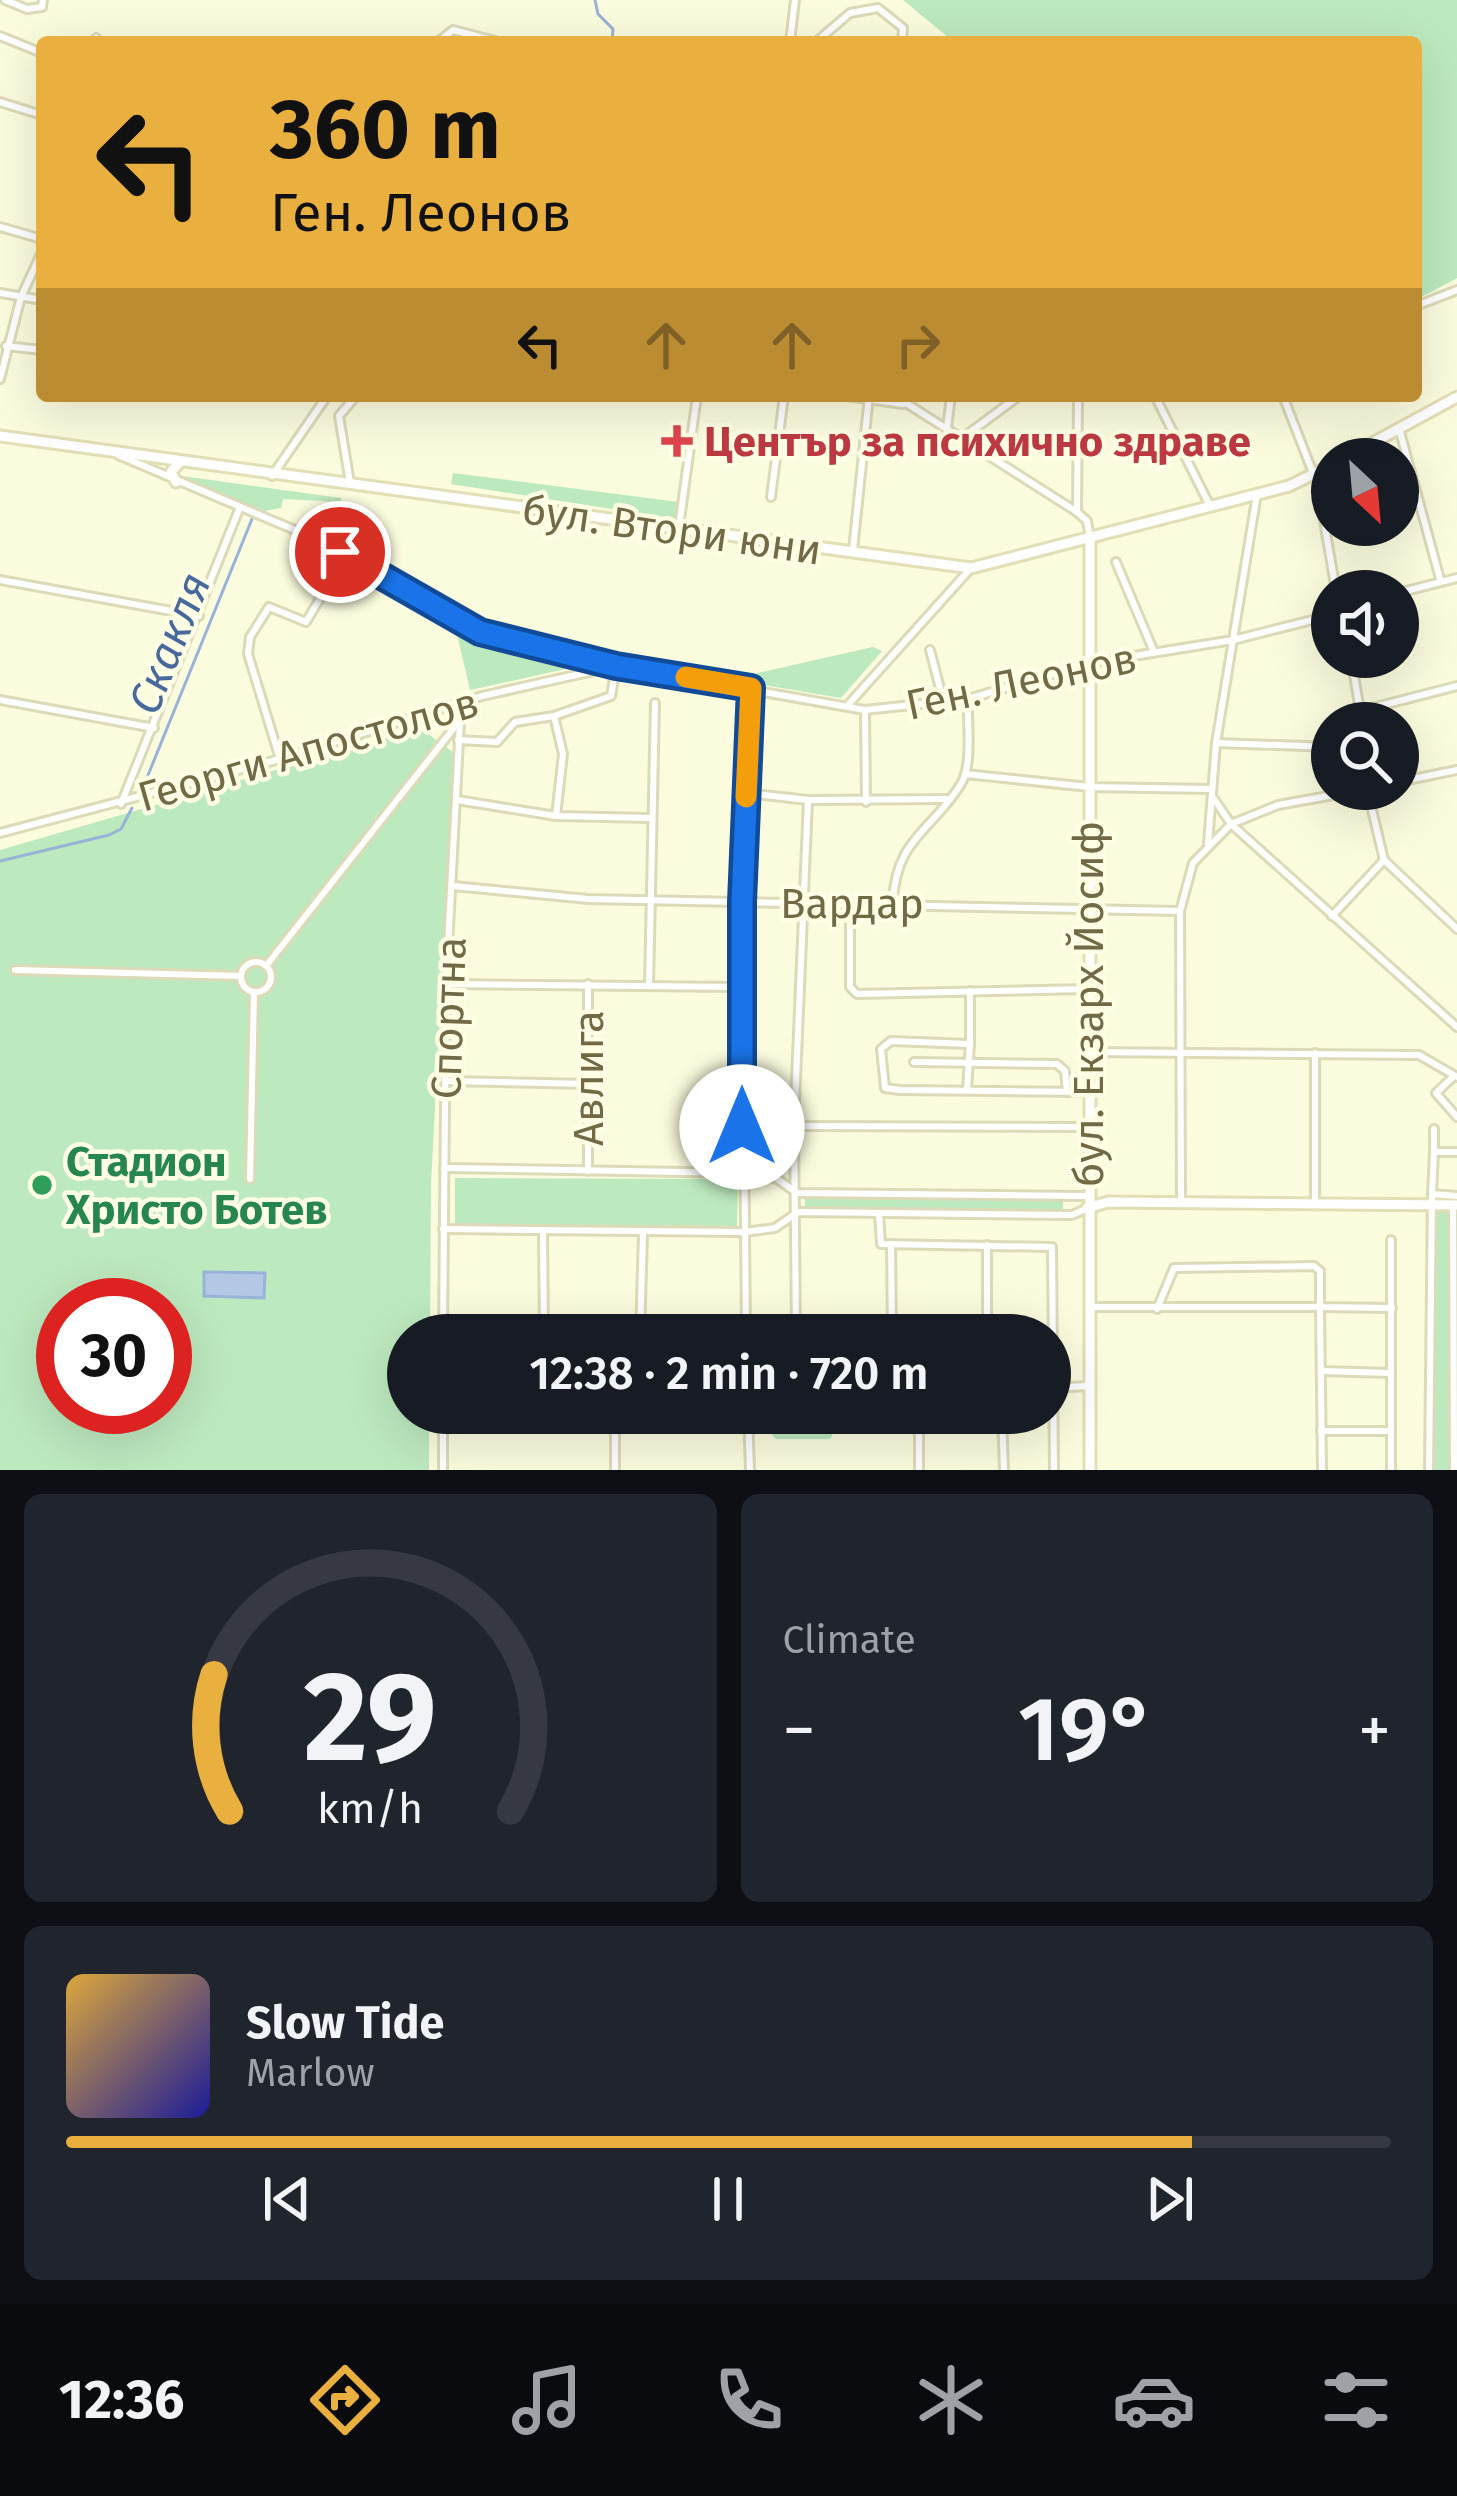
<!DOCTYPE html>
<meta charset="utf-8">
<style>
:root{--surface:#171b24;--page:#20242c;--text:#f1f3f6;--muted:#9ea1a6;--line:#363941;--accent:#eab03f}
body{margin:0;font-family:"Fira Sans",sans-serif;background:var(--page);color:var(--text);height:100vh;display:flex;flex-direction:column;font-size:45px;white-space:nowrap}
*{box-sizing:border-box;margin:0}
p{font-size:39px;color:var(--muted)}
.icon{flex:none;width:66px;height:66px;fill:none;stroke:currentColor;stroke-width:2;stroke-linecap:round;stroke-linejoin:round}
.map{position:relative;height:1470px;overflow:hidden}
.drawer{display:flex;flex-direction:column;gap:24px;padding:24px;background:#0d0f14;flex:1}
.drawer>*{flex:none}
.top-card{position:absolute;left:36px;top:36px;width:1386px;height:366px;border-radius:12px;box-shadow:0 12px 48px #0002;background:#eab03f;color:#111;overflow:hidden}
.needle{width:78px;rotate:154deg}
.fabs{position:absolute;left:1311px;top:438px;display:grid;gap:24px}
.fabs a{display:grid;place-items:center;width:108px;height:108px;border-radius:50%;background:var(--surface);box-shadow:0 12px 48px #0002;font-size:60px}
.speed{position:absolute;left:36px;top:1278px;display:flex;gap:24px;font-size:60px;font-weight:700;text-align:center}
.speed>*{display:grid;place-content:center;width:156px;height:156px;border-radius:50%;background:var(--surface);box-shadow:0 12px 48px #0002;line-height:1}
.speed .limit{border:18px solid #d22;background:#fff;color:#111}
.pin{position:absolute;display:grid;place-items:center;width:102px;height:102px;color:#fff;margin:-51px;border:6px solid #fff;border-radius:50%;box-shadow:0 3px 12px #0007}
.me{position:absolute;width:132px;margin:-66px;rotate:0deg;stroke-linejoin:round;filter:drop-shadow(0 0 9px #0008)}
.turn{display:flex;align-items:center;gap:42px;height:252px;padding:0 36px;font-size:54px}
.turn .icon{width:156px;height:156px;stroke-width:2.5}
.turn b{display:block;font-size:84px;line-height:102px}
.lanes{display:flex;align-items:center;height:114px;padding:0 36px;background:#0003;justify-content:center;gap:60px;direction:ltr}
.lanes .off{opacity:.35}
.big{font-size:90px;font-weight:600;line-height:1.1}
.drawer .card{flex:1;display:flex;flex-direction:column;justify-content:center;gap:18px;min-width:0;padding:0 42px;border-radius:18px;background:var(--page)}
.drawer .dial{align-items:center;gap:0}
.dial svg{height:312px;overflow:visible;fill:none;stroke:var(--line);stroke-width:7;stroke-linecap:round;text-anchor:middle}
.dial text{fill:var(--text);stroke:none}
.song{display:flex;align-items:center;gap:36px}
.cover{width:144px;height:144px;border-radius:18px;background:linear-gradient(135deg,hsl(40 70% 55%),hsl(240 70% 35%))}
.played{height:12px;border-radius:6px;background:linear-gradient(90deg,var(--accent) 85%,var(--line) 85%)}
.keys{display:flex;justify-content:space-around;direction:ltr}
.heat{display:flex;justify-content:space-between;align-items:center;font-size:66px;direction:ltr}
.drawer .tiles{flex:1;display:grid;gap:24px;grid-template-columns:1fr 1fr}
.card:last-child{grid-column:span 2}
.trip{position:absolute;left:387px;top:1314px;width:684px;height:120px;border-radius:60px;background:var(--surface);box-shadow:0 12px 48px #0002;font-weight:600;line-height:120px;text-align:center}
.menu{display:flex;height:192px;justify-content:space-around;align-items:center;background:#090b0e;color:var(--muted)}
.menu .icon{width:84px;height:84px}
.menu .active{color:var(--accent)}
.menu b{font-size:54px;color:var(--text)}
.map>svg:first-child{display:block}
</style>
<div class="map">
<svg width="1457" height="1470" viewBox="0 0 1457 1470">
<rect width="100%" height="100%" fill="#fbfcde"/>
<g fill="#bde9be" fill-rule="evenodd">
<path d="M903,0H1457V278L1416,300V42H954Z"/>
<path d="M453,473L679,502L676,519L451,484Z"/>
<path d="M182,476L341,498V502L283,499L281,508L258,512Z"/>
<path d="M455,626L476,637L580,660L579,666L470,690Z"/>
<path d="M873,647L882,651L841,698L757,684V673Z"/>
<path d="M420,728L453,752L431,1185L430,1335H408V1413H429V1470H0V850ZM63,1305H165V1407H63Z"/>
<path d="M455,1178L738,1179L737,1226L455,1225Z"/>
<path d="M805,1196L1063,1201V1211L805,1207Z"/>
<path d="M1433,1205H1453L1454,1470H1433Z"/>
<path d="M765,1413H833L836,1428L830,1439H776L766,1428Z"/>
</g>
<path fill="#b3c8e5" stroke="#99b2d7" stroke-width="3" d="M204,1272L265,1273L264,1298L204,1296Z"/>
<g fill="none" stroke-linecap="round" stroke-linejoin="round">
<g stroke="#99b2d7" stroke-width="3">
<path d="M595,0L598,14L613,29L612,42"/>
<path d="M142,790L252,519"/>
<path d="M0,861L109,835L121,829L132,808"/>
</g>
<g stroke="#dddab8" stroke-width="12">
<g id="street">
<path d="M5,0L27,9L42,7L43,0"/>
<path d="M0,36L42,53"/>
<path d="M96,38L98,42"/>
<path d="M438,42L453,30L499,42"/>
<path d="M790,42L795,0"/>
<path d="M816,42L850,13L878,8L903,28L902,42"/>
<path d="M0,102L42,115"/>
<path d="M0,227L42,239"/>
<path d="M0,293L42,300"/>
<path d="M1416,306L1457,290"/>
<path d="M6,346L42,350"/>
<path d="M0,379L21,297L42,252"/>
<path d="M847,396L903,404"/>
<path d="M895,396L1077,512L1087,521L1090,538"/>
<path d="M1155,396L1210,506"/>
<path d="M1283,396L1318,486L1336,591"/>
<path d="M947,428L951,396"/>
<path d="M1399,428L1440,579"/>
<path d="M961,439L1019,396"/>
<path d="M118,455L302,533L480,632L616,666L865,710L968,699L1090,663L1233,640L1332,615"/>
<path d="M272,476L327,396"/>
<path d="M350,483L339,416L356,396"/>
<path d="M771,497L784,396"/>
<path d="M1077,512L1078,396"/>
<path d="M679,527L697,396"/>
<path d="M853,550L869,396"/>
<path d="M1116,562L1154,652"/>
<path d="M0,580L199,616"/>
<path d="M1398,593L1457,578"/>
<path d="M930,650L944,704"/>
<path d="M1351,657L1362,723"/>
<path d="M0,700L154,728"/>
<path d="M847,706L971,568"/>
<path d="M865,710L866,802"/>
<path d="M1364,710L1457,686"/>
<path d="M554,716L563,754L556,816"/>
<path d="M1216,743L1332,747"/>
<path d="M280,759L248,654L250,637L269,607L306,622L346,555"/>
<path d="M965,774L1089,787L1212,789"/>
<path d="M1398,782L1457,770"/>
<path d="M1367,789L1278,805L1231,824L1457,1027"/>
<path d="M1367,789L1384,860L1457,929"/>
<path d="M746,793L808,800L946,799"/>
<path d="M457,800L556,816L650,818"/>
<path d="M121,804L240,507"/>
<path d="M0,833L280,759L482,696L616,666L611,696L554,716L515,722L497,742L458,740"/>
<path d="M1208,843L1216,743L1257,494"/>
<path d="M453,886L588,899L1180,911"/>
<path d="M850,903V987L857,994L1088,989"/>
<path d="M893,903C895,839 932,831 961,784C973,764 967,722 968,699"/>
<path d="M1332,916L1384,860"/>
<circle cx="256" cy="977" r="15"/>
<path d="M266,966L457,724"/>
<path d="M15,970L241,976"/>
<path d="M446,984L742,987"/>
<path d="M588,984V1171"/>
<path d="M649,986L655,703"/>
<path d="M970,1044V991"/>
<path d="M1089,1052L1419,1055L1457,1077"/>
<path d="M1315,1053V1204"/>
<path d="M914,1062L1057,1064L1065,1071L1067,1092"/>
<path d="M1454,1076L1436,1093L1457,1117"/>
<path d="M446,1081L589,1084"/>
<path d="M967,1090L970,1044L891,1041L881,1049L885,1088L900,1090L1088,1092"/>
<path d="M794,1126L1087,1127"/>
<path d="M1434,1152V1129"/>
<path d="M1457,1152H1434L1432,1194L1457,1196"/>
<path d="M444,1168L743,1173L776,1178L797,1193L1087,1196"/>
<path d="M250,1179L254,992"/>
<path d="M1181,1202L1180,911L1193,863L1231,824L1212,796"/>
<path d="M1453,1205L1454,1470"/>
<path d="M879,1213L881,1244L1052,1247L1054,1470"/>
<path d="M443,1229L744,1232L775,1228L798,1212L1072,1215L1086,1209"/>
<path d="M543,1232L544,1335"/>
<path d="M891,1244L892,1335"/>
<path d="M1091,1307H1320L1322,1470"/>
<path d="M1157,1309L1174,1268L1314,1266L1320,1271V1307L1392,1308"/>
<path d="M443,1335L446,984L461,703"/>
<path d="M640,1335L643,1235"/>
<path d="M746,1335L742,902L751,688"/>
<path d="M796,1335L794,1126L808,800"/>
<path d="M987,1335V1245"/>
<path d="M1321,1371L1391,1373"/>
<path d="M1050,1388L1088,1386"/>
<path d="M615,1413V1470"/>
<path d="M748,1413L750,1470"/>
<path d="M1002,1413L1004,1470"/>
<path d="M1321,1431H1390"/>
<path d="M443,1470V1413"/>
<path d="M919,1470V1413"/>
<path d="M1391,1470V1240"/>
<path d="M1429,1470L1432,1194"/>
</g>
</g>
<g stroke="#e2deb5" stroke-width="15">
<g id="secondary">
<path d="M0,436L971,568L1289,486L1332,465"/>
<path d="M1343,459L1457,397"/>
<path d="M176,482L171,472L179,463"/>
<path d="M1087,1208L1108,1202L1457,1205"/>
<path d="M1090,1470V538"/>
</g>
</g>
<use href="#street" stroke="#fff" stroke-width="6"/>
<use href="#secondary" stroke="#fff" stroke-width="9"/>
</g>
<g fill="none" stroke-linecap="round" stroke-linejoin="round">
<g stroke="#114b97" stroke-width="30">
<path id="route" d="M340,552L480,632L616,666L751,688L742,902V1127"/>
</g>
<use href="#route" stroke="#1a73e8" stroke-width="21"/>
<path stroke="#f59e0b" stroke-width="21" d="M686,677L751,688L746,797"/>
</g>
<path fill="#e0444e" stroke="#feffe4" stroke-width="4.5" d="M671 423h12v12h12v12h-12v12h-12v-12h-12v-12h12z"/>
<circle fill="#2e9e5b" stroke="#feffe4" stroke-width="4.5" cx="42" cy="1185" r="12"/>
<g text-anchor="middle" stroke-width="9" stroke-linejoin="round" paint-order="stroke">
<g font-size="42" font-weight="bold" fill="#be3a42" stroke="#feffe4" text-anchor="start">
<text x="704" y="456">Център за психично здраве</text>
</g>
<g font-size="42" fill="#726946" stroke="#feffe4">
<text transform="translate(672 529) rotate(8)" y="15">бул. Втори юни</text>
<text transform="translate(1021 681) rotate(-12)" y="15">Ген. Леонов</text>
<text transform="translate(308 749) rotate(-16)" y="15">Георги Апостолов</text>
<text x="852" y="918">Вардар</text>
<text transform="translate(1088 1004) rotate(-90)" y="15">бул. Екзарх Йосиф</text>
<text transform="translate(448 1018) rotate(-88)" y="15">Спортна</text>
<text transform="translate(588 1078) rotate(-90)" y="15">Авлига</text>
</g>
<g font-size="42" font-weight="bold" fill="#27864d" stroke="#feffe4" text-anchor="start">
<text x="66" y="1176">Стадион<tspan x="66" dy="48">Христо Ботев</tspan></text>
</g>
<g font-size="45" font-style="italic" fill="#48699b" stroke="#feffe4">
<text transform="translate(169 643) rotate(-68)" y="16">Скакля</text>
</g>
</g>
</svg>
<div class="fabs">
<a><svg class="needle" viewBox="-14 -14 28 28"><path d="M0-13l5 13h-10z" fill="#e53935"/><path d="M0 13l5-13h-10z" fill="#9ea1a6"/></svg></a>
<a><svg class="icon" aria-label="sound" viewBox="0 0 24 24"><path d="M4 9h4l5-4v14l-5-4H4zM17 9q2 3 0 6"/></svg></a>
<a><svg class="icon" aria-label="search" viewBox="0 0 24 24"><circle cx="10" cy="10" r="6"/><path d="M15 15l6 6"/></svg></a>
</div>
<div class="speed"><div class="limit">30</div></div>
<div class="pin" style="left:340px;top:552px;background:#d93025"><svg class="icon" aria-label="arrive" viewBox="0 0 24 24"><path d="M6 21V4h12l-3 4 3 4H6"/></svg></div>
<svg class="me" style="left:742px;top:1127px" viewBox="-20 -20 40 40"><circle r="19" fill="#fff"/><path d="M0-13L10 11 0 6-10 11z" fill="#1a73e8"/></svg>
<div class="trip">12:38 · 2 min · 720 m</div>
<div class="top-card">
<div class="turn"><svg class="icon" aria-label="left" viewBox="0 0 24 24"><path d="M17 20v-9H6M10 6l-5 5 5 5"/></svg><div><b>360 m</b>Ген. Леонов</div></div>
<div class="lanes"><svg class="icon" aria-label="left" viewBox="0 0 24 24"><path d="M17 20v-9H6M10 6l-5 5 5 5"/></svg><svg class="icon off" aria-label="ahead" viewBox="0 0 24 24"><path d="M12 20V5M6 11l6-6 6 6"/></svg><svg class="icon off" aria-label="ahead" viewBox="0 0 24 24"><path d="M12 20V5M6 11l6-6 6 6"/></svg><svg class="icon off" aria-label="right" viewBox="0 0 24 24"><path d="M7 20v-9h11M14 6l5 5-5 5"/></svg></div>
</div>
</div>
<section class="drawer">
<div class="tiles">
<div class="card dial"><svg viewBox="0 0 100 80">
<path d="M14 69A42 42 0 1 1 86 69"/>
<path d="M14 69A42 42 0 0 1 10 34" stroke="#eab03f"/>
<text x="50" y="56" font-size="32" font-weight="700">29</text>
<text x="50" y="72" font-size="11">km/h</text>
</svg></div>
<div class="card"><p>Climate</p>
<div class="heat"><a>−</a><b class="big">19°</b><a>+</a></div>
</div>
<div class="card">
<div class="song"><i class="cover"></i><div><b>Slow Tide</b><p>Marlow</p></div></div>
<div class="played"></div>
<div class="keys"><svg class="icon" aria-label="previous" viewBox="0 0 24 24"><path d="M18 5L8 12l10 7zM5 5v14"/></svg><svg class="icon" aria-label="pause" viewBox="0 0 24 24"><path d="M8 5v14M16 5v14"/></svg><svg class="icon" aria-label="next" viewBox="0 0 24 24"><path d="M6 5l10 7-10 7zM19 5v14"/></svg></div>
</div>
</div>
</section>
<nav class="menu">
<b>12:36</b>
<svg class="icon active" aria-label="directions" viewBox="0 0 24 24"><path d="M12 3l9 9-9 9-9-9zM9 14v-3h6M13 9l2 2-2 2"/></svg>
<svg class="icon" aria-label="music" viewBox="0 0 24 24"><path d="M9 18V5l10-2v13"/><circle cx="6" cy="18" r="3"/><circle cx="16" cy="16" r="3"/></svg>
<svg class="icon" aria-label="phone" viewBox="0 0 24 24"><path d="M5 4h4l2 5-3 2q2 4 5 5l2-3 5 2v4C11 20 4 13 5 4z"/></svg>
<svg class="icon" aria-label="climate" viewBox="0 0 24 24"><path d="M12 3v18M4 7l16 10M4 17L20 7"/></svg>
<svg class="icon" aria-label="car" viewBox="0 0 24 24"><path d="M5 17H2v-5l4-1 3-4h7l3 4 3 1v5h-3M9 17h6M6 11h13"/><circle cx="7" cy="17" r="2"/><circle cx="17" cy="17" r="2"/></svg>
<svg class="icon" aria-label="filters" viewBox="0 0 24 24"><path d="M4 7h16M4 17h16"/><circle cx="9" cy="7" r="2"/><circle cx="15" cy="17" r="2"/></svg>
</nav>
